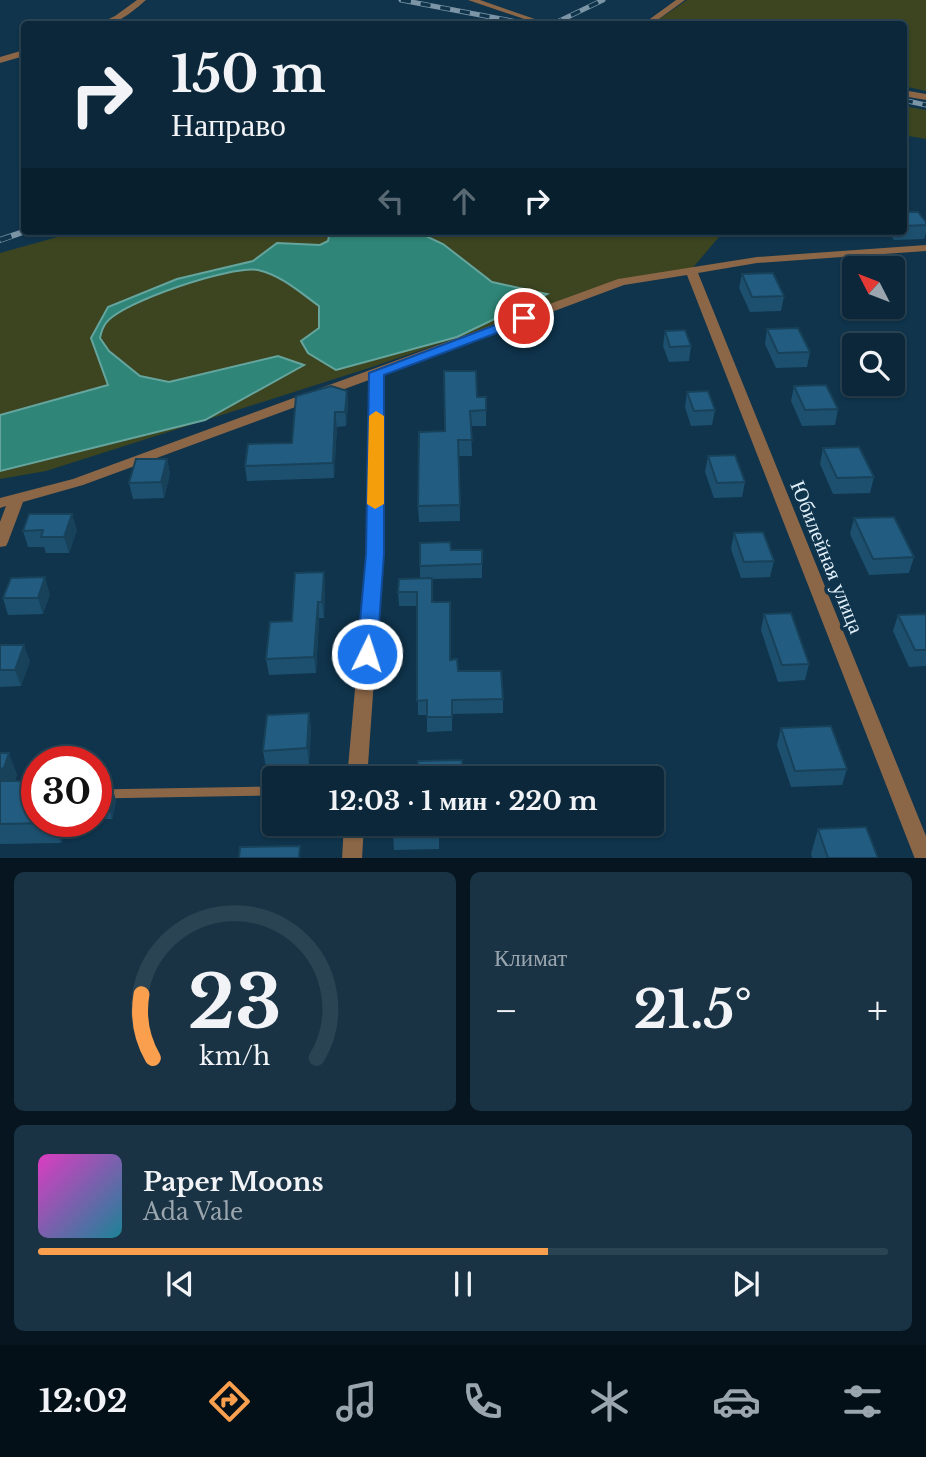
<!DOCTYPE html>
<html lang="ru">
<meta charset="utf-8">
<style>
:root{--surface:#0b2739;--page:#193344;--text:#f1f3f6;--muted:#9aa5ae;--line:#2b4453;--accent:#f99f4e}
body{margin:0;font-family:"Libre Baskerville",serif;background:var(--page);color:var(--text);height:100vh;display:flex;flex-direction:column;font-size:26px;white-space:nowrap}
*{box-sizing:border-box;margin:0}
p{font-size:23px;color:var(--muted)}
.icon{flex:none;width:38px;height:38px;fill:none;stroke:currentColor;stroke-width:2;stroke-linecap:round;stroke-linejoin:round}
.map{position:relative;height:858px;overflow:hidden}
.panel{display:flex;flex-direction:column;gap:14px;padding:14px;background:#06151f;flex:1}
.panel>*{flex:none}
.top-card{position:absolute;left:21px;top:21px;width:886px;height:214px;border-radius:7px;box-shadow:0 2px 5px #0004,0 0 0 2px var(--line);background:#0b2739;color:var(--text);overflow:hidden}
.needle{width:46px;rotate:312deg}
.controls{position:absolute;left:842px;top:256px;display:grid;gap:14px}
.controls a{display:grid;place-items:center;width:63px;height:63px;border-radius:7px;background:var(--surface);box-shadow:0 2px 5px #0004,0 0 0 2px var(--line);font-size:35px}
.speed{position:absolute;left:21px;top:746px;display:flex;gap:14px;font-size:35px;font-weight:700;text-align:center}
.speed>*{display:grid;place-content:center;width:91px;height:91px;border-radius:50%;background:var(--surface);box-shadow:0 2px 5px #0004,0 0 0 2px var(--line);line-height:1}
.speed .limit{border:10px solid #d22;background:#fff;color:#111}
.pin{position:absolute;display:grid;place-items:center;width:60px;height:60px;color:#fff;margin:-30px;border:4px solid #fff;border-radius:50%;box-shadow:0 2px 7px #0007}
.me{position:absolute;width:77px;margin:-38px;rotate:4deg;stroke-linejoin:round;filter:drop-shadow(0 0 5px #0008)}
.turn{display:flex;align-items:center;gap:24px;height:147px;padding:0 35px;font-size:32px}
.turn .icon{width:91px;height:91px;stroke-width:2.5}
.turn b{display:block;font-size:49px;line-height:60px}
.lanes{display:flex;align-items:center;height:66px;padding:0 35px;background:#0003;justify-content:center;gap:35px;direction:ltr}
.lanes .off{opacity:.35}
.big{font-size:52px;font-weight:700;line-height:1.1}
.panel .tile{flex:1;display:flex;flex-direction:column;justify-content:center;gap:10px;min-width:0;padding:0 24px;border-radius:10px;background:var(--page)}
.panel .dial{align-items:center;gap:0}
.dial svg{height:182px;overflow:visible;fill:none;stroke:var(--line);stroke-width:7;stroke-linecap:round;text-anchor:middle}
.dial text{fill:var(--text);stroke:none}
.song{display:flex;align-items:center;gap:21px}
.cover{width:84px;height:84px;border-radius:10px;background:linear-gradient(135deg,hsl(310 70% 55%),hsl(190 70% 35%))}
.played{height:7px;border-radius:4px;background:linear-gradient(90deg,var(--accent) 60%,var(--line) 60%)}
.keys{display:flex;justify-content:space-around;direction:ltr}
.heat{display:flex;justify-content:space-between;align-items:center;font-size:38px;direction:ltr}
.panel .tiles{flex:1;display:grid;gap:14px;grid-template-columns:1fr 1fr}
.tile:last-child{grid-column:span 2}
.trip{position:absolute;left:262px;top:766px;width:402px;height:70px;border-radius:7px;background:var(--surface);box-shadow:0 2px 5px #0004,0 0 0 2px var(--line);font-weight:700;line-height:70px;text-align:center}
.dock{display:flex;height:112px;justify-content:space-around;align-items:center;background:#041017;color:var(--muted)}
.dock .icon{width:49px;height:49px}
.dock .active{color:var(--accent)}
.dock b{font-size:32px;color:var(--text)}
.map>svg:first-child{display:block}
</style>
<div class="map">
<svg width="926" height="859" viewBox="0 0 926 859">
<rect width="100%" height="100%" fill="#0f344c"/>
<g fill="#3c4520">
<path d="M687,0H926V91L903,86V24H652Z"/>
<path d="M903,106L926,110V139L903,135Z"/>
<path d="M79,231H724L691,270L622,282L366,369L46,471L0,479V253Z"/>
</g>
<path fill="#2f8577" stroke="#65a59e" stroke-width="2" d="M330,231H415L443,244L492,282L547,294L457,337L336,370L308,353L301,341L319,328V306C301,293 281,275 258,270C232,265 121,302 106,323C103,327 101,333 100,338L109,351L140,376L169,382L278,356L304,365L205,420L0,471V415L108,385L91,338L108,307L177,279L253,261L277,243L320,245L328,241Z"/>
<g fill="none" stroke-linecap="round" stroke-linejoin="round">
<path stroke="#8b6647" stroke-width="9" d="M96,794L275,791"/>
<g fill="#8b6647" fill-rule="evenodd">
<path d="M137,0H146C132,12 117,26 98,24L115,16Z"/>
<path d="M468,0H480L549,24H539Z"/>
<path d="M676,0H685L652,24H643Z"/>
<path d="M24,50V56L0,63V57Z"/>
<path d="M903,90L926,94V100L903,96Z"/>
<path d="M926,245V251L757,263L698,273L926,836V859H915L687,275L624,285L383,375V554L367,779H347L367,554L369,380L83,485L23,502L8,542L6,546L0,547V522L6,506L0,508V498L73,479L618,279L757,257Z"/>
<path d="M344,824H364L362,859H342Z"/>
</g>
<g stroke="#7c95a6" stroke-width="5">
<g id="rail-far1">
<path d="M401,0L528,24"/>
<path d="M553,24L603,0"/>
<path d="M903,100L926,105"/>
</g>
</g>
<g stroke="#7c95a6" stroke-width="6">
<path id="rail" d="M0,240L26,231"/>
</g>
<use href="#rail-far1" stroke="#0f344c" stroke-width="3.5" stroke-dasharray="10" stroke-linecap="butt"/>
<use href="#rail" stroke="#0f344c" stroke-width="4.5" stroke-dasharray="12" stroke-linecap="butt"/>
</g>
<g fill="#1d506f">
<path d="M903,212L926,222V233L924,239L894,240L888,231H903Z"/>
<path d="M742,274L784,296L781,311L750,312L739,288Z"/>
<path d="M767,329L810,352L807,367L776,368L765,344Z"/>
<path d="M665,331L691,346L689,361L669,362L663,346Z"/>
<path d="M794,386L838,409L835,425L802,426L791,401Z"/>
<path d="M347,391L348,405L346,426L337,427L334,478L247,481L245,466L292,443Z"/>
<path d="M687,392L715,410L712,425L691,426L685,407Z"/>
<path d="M477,397L486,410V426H471L472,456H459L460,521L419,522L418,506L445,431Z"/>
<path d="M823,448L874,477L870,493L833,494L820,464Z"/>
<path d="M708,456L745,482L742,497L714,498L705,472Z"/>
<path d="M167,459L170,474L164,498L133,499L129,483Z"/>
<path d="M854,518L914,557L909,573L869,575L850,534Z"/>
<path d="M77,530L69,553H46L44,547H28L23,531Z"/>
<path d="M734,533L774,561L770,577L741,578L731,549Z"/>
<path d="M451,550L482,564V578L432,579L433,602L450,660L458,671L503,699V713L452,714V731L427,732V715H418L417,606H399L398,592L420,579V566Z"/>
<path d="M325,588L324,618H319L316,673L269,675L266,659L292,621Z"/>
<path d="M50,594L43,614L8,615L3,598Z"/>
<path d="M764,614L809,664L805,680L778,682L761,630Z"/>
<path d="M926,614V666L909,667L893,631L898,615Z"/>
<path d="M0,645L30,661L21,686L0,687Z"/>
<path d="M309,713L311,729L309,765L266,767L263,751Z"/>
<path d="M781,728L847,769L842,785L791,787L777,745Z"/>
<path d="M0,753L17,774L15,781L68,821L61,843L0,844Z"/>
<path d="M96,780H110L116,801L112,819H96Z"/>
<path d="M439,824V849L394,850L393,834Z"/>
<path d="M818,829L878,858H812L811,854Z"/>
</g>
<g fill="#18415a">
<path d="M347,391L348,405L346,426L345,412Z"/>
<path d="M335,412L337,427L334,478L333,463Z"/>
<path d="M167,459L170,474L164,498L161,482Z"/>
<path d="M72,514L77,530L69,553L64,537Z"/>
<path d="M324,572L325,588L324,618L322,602Z"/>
<path d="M45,577L50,594L43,614L38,598Z"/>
<path d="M318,602L319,618L316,673L314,657Z"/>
<path d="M24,645L30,661L21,686L15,670Z"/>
<path d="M309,713L311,729L309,765L307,748Z"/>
<path d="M9,753L17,774L12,789L0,791V769Z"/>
<path d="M110,780L116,801L112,819L106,798Z"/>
<path d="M55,821H68L61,843L54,823Z"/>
</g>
<g fill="#225d81" stroke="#18415a" stroke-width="2">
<path d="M903,212H918L926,222V225L903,226Z"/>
<path d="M773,273L784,296L752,297L742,274Z"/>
<path d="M798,328L810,352L778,353L767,329Z"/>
<path d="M685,330L691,346L670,347L665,331Z"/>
<path d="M444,371H476L477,397H486V410L470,411L472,440H458L460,505L418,506L419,432L445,431Z"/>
<path d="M826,385L838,409L805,410L794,386Z"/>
<path d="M331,386L347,391L345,412H335L333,463L245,466L248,444L292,443L296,396Z"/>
<path d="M708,391L715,410L694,411L687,392Z"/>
<path d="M859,447L874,477L837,478L823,448Z"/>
<path d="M735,455L745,482L717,483L708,456Z"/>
<path d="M136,459H167L161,482L129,483Z"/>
<path d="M29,514H72L64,537H41L43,530L23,531Z"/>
<path d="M894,517L914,557L873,559L854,518Z"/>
<path d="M763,532L774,561L744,562L734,533Z"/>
<path d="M450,542L451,550H482V564L420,566V543Z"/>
<path d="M324,572L322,602H318L314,657L266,659L270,622L292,621L295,573Z"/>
<path d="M45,577L38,598H3L11,578Z"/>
<path d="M432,578V602H450V660L457,659L458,671H501L503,699L452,700V717H427V700L417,701V592H398L399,579Z"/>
<path d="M791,613L809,664L782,665L764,614Z"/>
<path d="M926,614V650H915L898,615Z"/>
<path d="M0,645H24L15,670H0Z"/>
<path d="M309,713L307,748L263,751L267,715Z"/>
<path d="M831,726L847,769L795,771L781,728Z"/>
<path d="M0,753H9L4,768L0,769Z"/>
<path d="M462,760V779H418V761Z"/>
<path d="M96,780H110L106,798H96Z"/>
<path d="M0,781H37V821H55L54,823L0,824Z"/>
<path d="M393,824H439V833L393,834Z"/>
<path d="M866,827L878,858H828L818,829Z"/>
<path d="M300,846L299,858H239L240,847Z"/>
</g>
<path fill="#1a73e8" stroke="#114b97" stroke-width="2" d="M524,314L529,315V321L384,375V554L377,654L374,659H360L357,654L366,554L369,373Z"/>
<path fill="#f59e0b" d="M376,411L384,416V504L375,509L367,504L369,416Z"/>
<g text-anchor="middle" stroke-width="7" stroke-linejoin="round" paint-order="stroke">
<g font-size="21" fill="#e2f0fa" stroke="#0f344c">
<text transform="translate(827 557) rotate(68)" y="7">Юбилейная улица</text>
</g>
</g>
</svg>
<div class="controls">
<a><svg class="needle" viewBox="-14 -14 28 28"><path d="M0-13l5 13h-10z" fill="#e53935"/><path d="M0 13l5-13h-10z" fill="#9aa5ae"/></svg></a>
<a><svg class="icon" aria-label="search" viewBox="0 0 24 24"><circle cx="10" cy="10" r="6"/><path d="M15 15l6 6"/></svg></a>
</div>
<div class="speed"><div class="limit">30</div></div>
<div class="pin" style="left:524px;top:318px;background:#d93025"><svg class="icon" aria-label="arrive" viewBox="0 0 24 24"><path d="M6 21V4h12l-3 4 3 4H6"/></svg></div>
<svg class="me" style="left:367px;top:654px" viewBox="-20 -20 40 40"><circle r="17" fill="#1a73e8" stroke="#fff" stroke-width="3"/><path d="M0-11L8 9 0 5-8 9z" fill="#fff"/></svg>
<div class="trip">12:03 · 1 мин · 220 m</div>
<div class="top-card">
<div class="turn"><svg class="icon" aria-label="right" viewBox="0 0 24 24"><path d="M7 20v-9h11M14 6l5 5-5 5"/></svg><div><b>150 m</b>Направо</div></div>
<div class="lanes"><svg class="icon off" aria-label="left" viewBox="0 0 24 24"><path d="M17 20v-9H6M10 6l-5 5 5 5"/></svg><svg class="icon off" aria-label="ahead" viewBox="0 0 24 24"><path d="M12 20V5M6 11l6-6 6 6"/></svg><svg class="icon" aria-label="right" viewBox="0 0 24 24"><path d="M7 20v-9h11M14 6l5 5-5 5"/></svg></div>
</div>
</div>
<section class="panel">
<div class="tiles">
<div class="tile dial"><svg viewBox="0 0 100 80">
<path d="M14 69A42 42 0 1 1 86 69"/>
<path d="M14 69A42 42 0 0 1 9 41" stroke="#f99f4e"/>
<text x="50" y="56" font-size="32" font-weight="700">23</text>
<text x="50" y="72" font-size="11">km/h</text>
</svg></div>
<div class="tile"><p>Климат</p>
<div class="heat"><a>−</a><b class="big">21.5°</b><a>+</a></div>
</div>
<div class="tile">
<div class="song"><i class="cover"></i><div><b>Paper Moons</b><p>Ada Vale</p></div></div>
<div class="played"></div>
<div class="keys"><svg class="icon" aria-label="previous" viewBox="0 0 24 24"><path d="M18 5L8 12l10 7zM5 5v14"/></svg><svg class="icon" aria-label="pause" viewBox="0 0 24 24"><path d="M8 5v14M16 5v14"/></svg><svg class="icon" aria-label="next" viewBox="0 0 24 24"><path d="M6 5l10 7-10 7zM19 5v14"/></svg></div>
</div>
</div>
</section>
<nav class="dock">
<b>12:02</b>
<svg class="icon active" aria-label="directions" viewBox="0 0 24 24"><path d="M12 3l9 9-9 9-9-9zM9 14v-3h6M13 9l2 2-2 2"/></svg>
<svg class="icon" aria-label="music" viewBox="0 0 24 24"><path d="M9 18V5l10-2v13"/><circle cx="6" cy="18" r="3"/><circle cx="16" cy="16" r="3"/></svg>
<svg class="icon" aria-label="phone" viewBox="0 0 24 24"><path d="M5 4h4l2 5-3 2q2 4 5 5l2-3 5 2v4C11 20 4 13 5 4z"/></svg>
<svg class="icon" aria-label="climate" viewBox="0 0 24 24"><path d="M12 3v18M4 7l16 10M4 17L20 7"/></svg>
<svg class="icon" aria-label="car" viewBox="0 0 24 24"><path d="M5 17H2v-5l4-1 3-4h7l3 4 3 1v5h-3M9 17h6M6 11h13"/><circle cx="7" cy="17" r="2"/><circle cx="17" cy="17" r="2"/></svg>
<svg class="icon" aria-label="filters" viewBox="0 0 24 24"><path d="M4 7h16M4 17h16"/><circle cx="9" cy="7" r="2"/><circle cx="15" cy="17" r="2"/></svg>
</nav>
